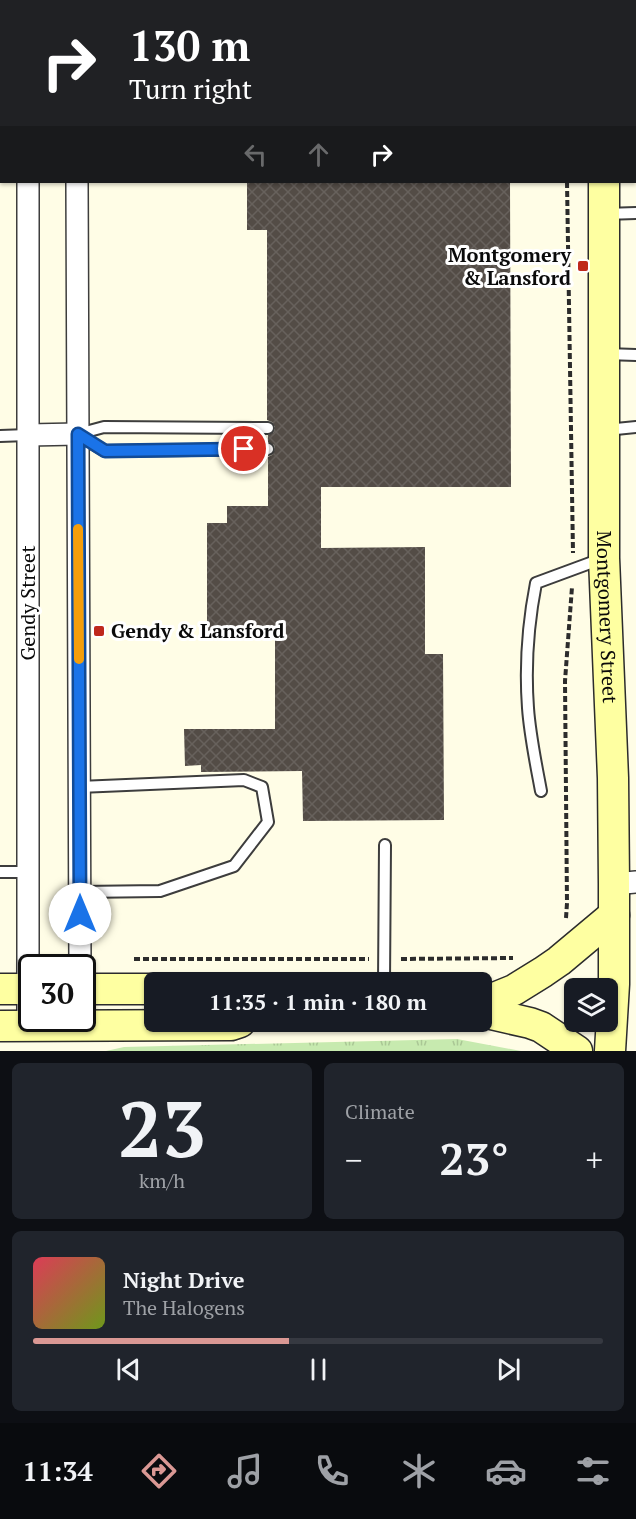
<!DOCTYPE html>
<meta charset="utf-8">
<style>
:root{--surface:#171b24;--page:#20242c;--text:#f1f3f6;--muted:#9ea1a6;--line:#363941;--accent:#da9894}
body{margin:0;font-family:"PT Serif",serif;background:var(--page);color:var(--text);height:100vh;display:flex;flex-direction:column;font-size:22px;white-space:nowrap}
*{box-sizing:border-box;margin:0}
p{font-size:20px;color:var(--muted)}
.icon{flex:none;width:33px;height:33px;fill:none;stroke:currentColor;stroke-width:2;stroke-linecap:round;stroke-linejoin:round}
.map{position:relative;height:1051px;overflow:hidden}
.details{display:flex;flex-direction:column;gap:12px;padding:12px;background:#0d0f14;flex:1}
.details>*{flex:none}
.banner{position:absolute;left:0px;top:0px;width:636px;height:183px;box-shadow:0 2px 4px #0004;background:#202124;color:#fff;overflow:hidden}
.fabs{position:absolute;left:564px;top:978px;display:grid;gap:12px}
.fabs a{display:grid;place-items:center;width:54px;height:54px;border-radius:9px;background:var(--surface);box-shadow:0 2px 4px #0004;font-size:30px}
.speed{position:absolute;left:18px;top:954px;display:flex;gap:12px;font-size:30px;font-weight:700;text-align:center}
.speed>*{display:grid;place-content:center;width:78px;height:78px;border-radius:50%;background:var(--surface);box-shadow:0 2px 4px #0004;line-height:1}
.speed .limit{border:3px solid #111;border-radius:9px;background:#fff;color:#111}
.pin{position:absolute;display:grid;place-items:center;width:51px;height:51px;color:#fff;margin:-26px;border:3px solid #fff;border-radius:50%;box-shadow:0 2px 6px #0007}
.me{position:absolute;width:66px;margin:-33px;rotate:0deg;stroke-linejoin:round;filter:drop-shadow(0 0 4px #0008)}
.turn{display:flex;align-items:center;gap:21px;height:126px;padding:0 30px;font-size:27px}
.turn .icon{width:78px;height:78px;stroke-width:2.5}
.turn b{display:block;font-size:42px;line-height:51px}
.lanes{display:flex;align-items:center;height:57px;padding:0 30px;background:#0003;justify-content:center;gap:30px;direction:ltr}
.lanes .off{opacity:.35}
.big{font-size:45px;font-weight:600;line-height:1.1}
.details .card{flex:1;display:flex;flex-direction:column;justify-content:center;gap:9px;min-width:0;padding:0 21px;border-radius:9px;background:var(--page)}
.details .dial{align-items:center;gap:0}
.dial b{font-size:78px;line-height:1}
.song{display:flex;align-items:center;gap:18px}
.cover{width:72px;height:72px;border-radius:9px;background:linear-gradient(135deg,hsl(350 70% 55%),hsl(80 70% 35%))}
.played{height:6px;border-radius:3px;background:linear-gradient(90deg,var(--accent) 45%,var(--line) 45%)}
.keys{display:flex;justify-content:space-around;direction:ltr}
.heat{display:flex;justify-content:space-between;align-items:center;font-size:33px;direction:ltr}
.details .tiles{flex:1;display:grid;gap:12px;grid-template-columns:1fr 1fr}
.card:last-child{grid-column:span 2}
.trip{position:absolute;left:144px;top:972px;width:348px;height:60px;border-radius:9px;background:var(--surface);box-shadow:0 2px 4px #0004;font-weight:600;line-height:60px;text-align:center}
.tab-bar{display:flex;height:96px;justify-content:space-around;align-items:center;background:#090b0e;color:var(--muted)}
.tab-bar .icon{width:42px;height:42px}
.tab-bar .selected{color:var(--accent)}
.tab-bar b{font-size:27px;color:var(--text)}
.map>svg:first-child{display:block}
</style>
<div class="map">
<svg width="636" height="1051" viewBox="0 0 636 1051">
<defs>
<pattern id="park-tufts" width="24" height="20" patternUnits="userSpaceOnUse" patternTransform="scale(1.5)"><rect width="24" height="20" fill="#c7eaaf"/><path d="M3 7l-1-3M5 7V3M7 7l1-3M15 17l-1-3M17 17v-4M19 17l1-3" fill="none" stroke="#aac795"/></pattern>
<pattern id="building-cross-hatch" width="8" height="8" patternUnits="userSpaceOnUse" patternTransform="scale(1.5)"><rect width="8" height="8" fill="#534c46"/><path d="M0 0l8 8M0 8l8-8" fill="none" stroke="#67615c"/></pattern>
</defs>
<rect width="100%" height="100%" fill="#fffde6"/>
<path fill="url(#park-tufts)" d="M457,1039L521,1051H106L124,1047Z"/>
<path fill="url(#building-cross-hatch)" d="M247,182H510L511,487H321V548L425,547V654H443L444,820L303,821L302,771L201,772V765L185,766L184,729H275V632L207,633V523H227V506H268V457L272,455L275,449L274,445L268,442V435L274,432L275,427L272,422L267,420V230H247Z"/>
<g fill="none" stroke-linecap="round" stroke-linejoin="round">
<g stroke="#3d3d3d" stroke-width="14">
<g id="lane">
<path d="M634,122H636"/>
<path d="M605,214L636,213"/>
<path d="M606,354L636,355"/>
<path d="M606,430L636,427"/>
<path d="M78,434L104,427L268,428"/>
<path d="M78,435L105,451L268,449"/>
<path d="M0,436L28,435"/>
<path d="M79,787L244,780L262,787L268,822L234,866L160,891L80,892"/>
<path d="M541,791C536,764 530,736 528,708C525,667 528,624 536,583L601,559"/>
<path d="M0,872H28"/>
<path d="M384,982L385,845"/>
</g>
</g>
<g stroke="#3d3d3d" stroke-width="24">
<g id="street">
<path d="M27,0V2"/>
<path d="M76,0V2"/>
<path d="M28,182V1025"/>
<path d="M77,182L80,968"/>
<path d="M28,435L78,434"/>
<path d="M614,884L636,882"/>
</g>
</g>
<g stroke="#2c2c2c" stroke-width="33">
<g id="secondary">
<path d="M602,0V2"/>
<path id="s1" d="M604,182V558L613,778L614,884V984L610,1051"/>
<path d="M0,989H32"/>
<path d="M82,989H154"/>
<path d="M482,1003L514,990L543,972L559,961L614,915"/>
<path d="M482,1012L530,1023L541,1027L577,1051"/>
<path d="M0,1026L231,1025L240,1022"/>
</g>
</g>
<g stroke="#2c2c2c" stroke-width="4" stroke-dasharray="6 3" stroke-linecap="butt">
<path d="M565,0V2"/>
<path d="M567,182L573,553"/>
<path d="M566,918L567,903L565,681L572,587"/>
<path d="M134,959H369"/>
<path d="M401,959L513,958"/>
</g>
<use href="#lane" stroke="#fff" stroke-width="10"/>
<use href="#street" stroke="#fff" stroke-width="21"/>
<use href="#secondary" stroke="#feffa1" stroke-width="30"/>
</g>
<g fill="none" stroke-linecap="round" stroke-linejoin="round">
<g stroke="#114b97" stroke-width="15">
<path id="route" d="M80,914L78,434L105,451L244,449"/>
</g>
<use href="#route" stroke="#1a73e8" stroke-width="10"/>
<path stroke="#f59e0b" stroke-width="10" d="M78,529L79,659"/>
</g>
<g fill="#bf281c" stroke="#fff" stroke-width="2">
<rect x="577" y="260" width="12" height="12" rx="3"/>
<rect x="93" y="625" width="12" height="12" rx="3"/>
</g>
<g text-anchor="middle" stroke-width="6" stroke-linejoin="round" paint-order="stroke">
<g font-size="20" font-weight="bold" fill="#0a0a0a" stroke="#fff" text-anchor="end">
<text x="571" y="262">Montgomery<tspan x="571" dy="23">&amp; Lansford</tspan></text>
<text x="111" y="638" text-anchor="start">Gendy &amp; Lansford</text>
</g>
<g font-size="20" fill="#0a0a0a" stroke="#fff">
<text transform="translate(28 603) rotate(-90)" y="7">Gendy Street</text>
<text dy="7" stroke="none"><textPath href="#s1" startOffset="435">Montgomery Street</textPath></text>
</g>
</g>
</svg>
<div class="fabs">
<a><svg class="icon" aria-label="layers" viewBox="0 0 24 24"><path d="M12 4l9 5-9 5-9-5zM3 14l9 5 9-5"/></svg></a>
</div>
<div class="speed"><div class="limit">30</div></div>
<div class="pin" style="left:244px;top:449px;background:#d93025"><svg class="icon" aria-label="arrive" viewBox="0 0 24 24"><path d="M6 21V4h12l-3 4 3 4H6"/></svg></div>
<svg class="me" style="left:80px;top:914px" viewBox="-20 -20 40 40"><circle r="19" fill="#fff"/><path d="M0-13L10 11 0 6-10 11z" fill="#1a73e8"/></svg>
<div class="trip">11:35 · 1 min · 180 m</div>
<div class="banner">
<div class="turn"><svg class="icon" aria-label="right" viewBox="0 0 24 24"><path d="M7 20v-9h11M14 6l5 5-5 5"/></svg><div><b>130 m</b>Turn right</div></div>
<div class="lanes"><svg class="icon off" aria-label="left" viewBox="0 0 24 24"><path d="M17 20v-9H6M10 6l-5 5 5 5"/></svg><svg class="icon off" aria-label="ahead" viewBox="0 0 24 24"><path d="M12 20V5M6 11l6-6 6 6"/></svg><svg class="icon" aria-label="right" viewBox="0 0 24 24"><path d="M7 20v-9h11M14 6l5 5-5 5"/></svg></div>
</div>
</div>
<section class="details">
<div class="tiles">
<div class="card dial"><b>23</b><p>km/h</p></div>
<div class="card"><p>Climate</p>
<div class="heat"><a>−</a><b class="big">23°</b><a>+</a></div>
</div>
<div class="card">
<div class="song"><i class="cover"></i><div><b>Night Drive</b><p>The Halogens</p></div></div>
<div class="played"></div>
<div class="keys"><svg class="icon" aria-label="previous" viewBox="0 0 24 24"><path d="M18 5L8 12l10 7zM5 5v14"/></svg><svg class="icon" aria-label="pause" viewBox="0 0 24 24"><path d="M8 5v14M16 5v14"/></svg><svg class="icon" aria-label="next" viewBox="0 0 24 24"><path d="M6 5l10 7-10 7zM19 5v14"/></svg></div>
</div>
</div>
</section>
<nav class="tab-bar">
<b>11:34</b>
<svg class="icon selected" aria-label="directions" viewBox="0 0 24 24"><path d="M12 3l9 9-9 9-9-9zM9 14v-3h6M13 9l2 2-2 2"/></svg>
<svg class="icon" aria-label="music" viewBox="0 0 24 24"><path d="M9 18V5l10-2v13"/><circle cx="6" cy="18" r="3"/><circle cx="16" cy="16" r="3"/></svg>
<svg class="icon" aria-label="phone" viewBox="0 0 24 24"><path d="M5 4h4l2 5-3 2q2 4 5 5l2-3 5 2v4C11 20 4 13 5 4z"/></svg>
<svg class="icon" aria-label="climate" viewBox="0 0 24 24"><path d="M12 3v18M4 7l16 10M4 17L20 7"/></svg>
<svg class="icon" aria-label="car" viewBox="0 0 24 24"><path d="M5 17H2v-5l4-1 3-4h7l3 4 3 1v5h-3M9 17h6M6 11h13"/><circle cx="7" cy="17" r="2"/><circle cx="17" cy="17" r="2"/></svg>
<svg class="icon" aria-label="filters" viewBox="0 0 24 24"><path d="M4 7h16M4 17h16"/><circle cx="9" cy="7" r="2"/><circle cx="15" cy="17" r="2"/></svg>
</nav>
